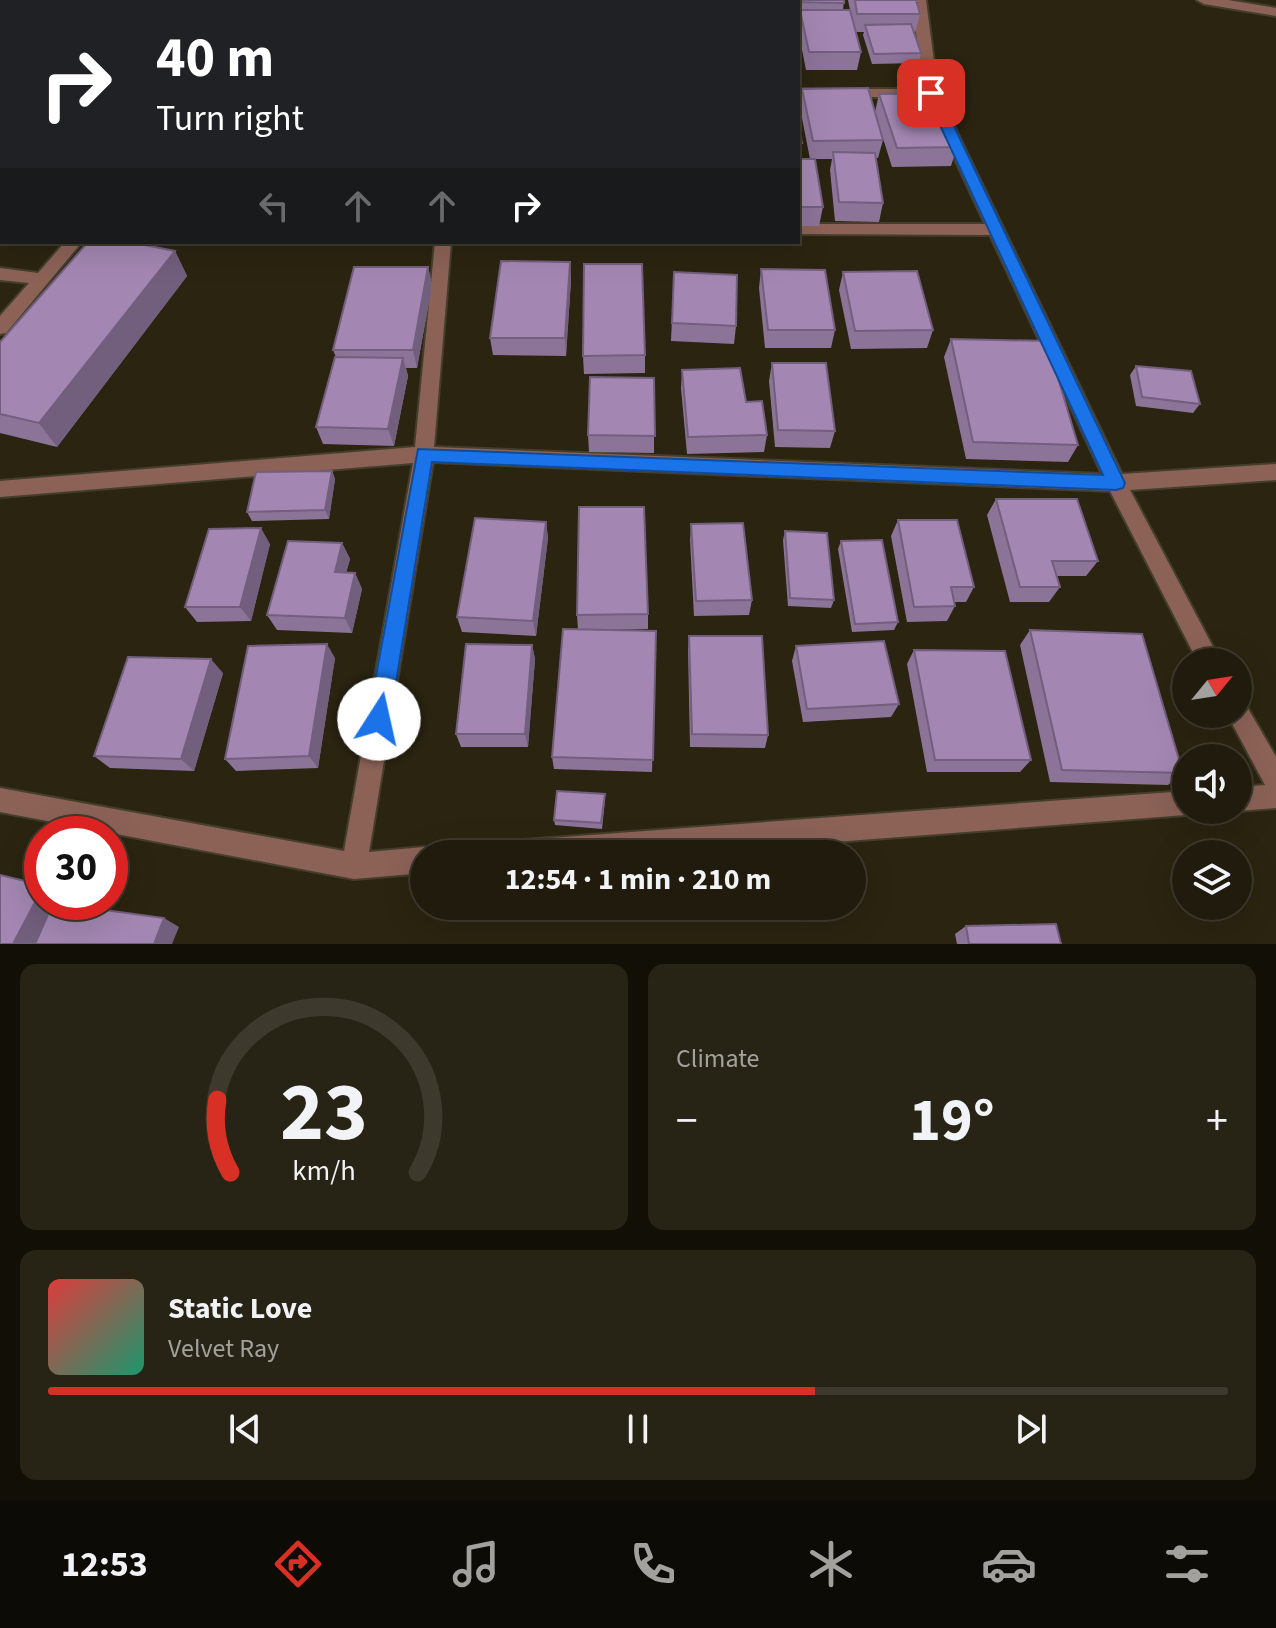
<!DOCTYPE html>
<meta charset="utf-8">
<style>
:root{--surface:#201b0c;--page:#282415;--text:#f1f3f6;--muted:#a2a19d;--line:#3d392d;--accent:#d93025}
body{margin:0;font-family:"Source Sans 3",sans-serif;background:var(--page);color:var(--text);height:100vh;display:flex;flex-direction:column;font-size:30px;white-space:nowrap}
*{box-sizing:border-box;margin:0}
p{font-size:26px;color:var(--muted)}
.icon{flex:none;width:44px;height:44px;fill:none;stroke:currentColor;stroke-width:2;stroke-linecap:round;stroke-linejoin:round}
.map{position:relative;height:944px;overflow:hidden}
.drawer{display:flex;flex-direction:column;gap:20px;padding:20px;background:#120f07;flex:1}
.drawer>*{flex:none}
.guide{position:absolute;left:0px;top:0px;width:800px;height:244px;box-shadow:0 8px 32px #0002,0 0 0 2px var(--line);background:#202124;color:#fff;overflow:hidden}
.needle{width:52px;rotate:60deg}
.tools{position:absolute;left:1172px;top:648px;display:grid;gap:16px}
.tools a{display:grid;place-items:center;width:80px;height:80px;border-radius:50%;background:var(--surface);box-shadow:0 8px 32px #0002,0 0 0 2px var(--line);font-size:40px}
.speed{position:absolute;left:24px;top:816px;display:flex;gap:16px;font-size:40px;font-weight:700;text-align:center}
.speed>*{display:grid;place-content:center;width:104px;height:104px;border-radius:50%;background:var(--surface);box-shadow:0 8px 32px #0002,0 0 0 2px var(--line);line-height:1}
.speed .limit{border:12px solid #d22;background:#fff;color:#111}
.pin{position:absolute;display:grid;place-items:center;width:68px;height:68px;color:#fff;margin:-34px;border-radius:16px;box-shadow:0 4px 12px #0006}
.me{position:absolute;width:88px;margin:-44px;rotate:10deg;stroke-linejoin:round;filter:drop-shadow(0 0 6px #0008)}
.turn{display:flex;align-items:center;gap:28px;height:168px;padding:0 24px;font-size:36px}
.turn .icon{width:104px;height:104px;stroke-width:2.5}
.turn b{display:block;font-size:56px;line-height:68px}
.lanes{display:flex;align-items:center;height:76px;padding:0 24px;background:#0003;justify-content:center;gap:40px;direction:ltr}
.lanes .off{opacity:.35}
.big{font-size:60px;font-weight:700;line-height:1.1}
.drawer .tile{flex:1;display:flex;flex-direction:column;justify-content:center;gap:12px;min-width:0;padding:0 28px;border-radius:16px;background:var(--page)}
.drawer .dial{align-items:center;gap:0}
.dial svg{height:208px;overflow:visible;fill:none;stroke:var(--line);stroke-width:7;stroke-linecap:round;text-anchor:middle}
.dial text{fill:var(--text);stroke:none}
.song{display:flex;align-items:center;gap:24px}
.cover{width:96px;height:96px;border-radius:12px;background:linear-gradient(135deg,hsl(0 70% 55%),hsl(160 70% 35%))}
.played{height:8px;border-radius:4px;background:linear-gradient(90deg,var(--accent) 65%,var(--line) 65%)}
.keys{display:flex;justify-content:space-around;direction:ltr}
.heat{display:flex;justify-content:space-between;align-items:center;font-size:44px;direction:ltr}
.drawer .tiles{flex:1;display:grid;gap:20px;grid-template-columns:1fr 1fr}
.tile:last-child{grid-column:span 2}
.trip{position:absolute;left:410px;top:840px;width:456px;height:80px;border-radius:40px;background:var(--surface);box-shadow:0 8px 32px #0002,0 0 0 2px var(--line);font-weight:700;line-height:80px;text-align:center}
.tab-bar{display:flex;height:128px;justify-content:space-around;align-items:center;background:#0d0b05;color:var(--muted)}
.tab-bar .icon{width:56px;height:56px}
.tab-bar .on{color:var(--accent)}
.tab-bar b{font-size:36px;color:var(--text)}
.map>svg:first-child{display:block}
</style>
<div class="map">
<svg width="1276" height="944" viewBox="0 0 1276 944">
<rect width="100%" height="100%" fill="#2a2410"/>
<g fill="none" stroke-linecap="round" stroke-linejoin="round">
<g stroke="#443f2c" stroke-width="4">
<g id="minor">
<path d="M282,0H296L281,2Z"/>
<rect x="475" y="0" width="14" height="2"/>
<path d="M912,0H926L938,93L1122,474L1276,464V480L1130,490L1221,662H1198L1110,491L433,462L369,852L424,847L434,854H424V873L354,879L0,812V788L344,851L413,463L0,497V481L415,447L435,242H451L434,447L1102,474L990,235L798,234V224H985L926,97H798V89H923Z"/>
<path d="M1197,0H1228L1276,8V16L1204,4Z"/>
<rect x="0" y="72" width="2" height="8"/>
<path d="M65,242H82L6,333L0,334V316L29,283L0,280V268L38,273Z"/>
<path d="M1238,702L1246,705L1276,757V808L1238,811L1235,810H1238V787L1265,785L1227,714H1238Z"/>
<path d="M1186,791V810H1196L1186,815L679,854H497L501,845L510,841Z"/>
</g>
</g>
<use href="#minor" fill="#8c6257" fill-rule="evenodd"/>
</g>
<g fill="#8c7499">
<path d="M0,0H282L280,2H44L37,0L35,2H2V71H0Z"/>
<rect x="533" y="0" width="42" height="2"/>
<path d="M669,0H713L712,2H669Z"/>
<path d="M786,0H844L843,10H850L848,0H916L920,14L915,33H914L921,53L919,63L872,64L863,35L864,32H856L861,52L857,70H806L798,29L799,20H798V2H786Z"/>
<path d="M802,89L875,112L879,94L957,147L951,166L892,167L876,116L883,140L878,158H876L883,203L879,222L835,221L830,170L832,159H815L823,207L819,226H798V122L802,143L800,159H810L800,108Z"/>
<path d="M175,251L187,276L57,447L0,433V342Z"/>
<path d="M570,262L571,280L566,356L493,355L490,338Z"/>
<path d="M428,267L432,285L417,368H406L408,376L394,446L323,444L316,427L336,357L333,350Z"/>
<path d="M761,269L835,330L831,348H765L759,288Z"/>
<path d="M674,272L736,326L734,344L671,341Z"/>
<path d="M843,272L933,330L927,348L851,349L839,290Z"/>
<path d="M951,339L1078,445L1068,462L966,459L944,357Z"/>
<path d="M645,355V373L584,374L583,356Z"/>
<path d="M772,363L835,431L830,448L775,447L769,381Z"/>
<path d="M1136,366L1200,404L1193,413L1136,406L1130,375Z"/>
<path d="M682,370L746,402L767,435L764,452L687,454L681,388Z"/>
<path d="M654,378V453L589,452L588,435Z"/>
<path d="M332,471L335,479L329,519L252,521L247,512Z"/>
<path d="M996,499L1098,561L1086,576H1057L1060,587L1049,602H1010L987,515Z"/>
<path d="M898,520L974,587L966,602H954L955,606L947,621L907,622L891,536Z"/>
<path d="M546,522L548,538L536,636L462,632L457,617Z"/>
<path d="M691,524L752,600L749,615L694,616L690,540Z"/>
<path d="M785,531L834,600L831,608L788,606L783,540Z"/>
<path d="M841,541L898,622L894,630L852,632L838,549Z"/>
<path d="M342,543L350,559L346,573H355L362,589L352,633L277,630L267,615Z"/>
<path d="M270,544L251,621L197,622L185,607Z"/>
<path d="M648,614V629L604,630L656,631L652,772L554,769L552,757L578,629L577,615Z"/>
<path d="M1030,630L1183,773L1168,785L1050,782L1020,645Z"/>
<path d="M689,636L768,735L765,748L690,747L688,650Z"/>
<path d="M532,645L535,659L528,747H461L456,734Z"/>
<path d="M796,646L899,704L891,717L803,722L792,661Z"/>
<path d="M914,650L1031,760L1020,772H927L907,664Z"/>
<path d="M335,658L318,768L236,771L225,759Z"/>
<path d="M223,673L194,771L110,768L94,756Z"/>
<path d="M605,794V800L602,829L555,825L554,820Z"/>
<path d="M966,926L1061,944H957L955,934Z"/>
</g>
<g fill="#725e7d">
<path d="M16,0H37L35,2H17Z"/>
<path d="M261,0H282L280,2H259Z"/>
<path d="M2,43V71L0,68V45Z"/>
<path d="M2,114V130L0,131V116Z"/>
<path d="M2,201V217L0,219V203Z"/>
<path d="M175,251L187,276L57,447L39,423Z"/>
<path d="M570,262L571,280L566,356L565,338Z"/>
<path d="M428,267L432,285L417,368L413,350Z"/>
<path d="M403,358L408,376L394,446L388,429Z"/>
<path d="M332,471L335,479L329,519L325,510Z"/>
<path d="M546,522L548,538L536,636L533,621Z"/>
<path d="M261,528L270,544L251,621L240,607Z"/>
<path d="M342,543L350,559L342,588L335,572Z"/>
<path d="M355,573L362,589L352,633L345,618Z"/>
<path d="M327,644L335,658L318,768L309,756Z"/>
<path d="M532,645L535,659L528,747L525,734Z"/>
<path d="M211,659L223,673L194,771L181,759Z"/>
<path d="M42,889V902H58L37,944H13Z"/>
<path d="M164,918L179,927L172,944H154Z"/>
</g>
<g fill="#a387b2" stroke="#725e7d" stroke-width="2">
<path d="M66,0H121L119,2H64Z"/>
<path d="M132,0H185L183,2H130Z"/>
<path d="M216,0H261L259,2H214Z"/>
<rect x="533" y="0" width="21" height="2"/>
<rect x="599" y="0" width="54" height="2"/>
<path d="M722,0H779L780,2H723Z"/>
<path d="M790,0H844V3L790,2Z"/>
<path d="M855,0H916L920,14H857Z"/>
<path d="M0,6L2,7V43L0,45Z"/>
<path d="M800,10H850L861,52H809Z"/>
<path d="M911,24L921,53L874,54L865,25Z"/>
<path d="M868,88L883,140L813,141L802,89Z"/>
<path d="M937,93L957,147L897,148L879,94Z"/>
<path d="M798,122L802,143H798Z"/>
<path d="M833,152L875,153L883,203L839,202Z"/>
<path d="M798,159H815L823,207H798V187H801Z"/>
<path d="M88,242H129L175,251L39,423L0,414V342Z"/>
<path d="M501,261L570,262L565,338H490Z"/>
<path d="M584,264H642L645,355L583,356Z"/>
<path d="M354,267H428L413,350H333Z"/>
<path d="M761,269L825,270L835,330H768Z"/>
<path d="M917,271L933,330L855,331L843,272Z"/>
<path d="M674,272L737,275L736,326L672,323Z"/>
<path d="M951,339L1047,341L1078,445L973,442Z"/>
<path d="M335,357L403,358L388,429L316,427Z"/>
<path d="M772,363H826L835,431L778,430Z"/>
<path d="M1136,366L1191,371L1200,404L1142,397Z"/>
<path d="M740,368L746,402L762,401L767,435L688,437L682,370Z"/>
<path d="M590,377L654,378L655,436L588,435Z"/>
<path d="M332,471L325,510L247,512L256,472Z"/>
<path d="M996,499H1077L1098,561H1052L1060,587H1020Z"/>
<path d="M579,507H644L648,614L577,615Z"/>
<path d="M475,518L546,522L533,621L457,617Z"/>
<path d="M898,520H957L974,587H951L955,606L914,607Z"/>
<path d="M743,523L752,600L696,601L691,524Z"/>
<path d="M261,528L240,607H185L209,529Z"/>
<path d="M785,531L827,533L834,600L790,598Z"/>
<path d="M882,540L898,622L855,624L841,541Z"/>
<path d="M288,541L342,543L335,572L355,573L345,618L267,615Z"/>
<path d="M563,629L656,631L653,760L552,757Z"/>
<path d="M1030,630L1142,634L1183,773L1062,770Z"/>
<path d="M689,636H762L768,735L692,734Z"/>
<path d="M884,641L899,704L807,709L796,646Z"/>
<path d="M327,644L309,756L225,759L248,646Z"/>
<path d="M466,644L532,645L525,734H456Z"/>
<path d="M914,650L1005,651L1031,760H935Z"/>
<path d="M128,657L211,659L181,759L94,756Z"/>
<path d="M557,791L605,794L601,823L554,820Z"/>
<path d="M0,875L42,885V889L13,944H0Z"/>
<path d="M53,903L164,918L154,944H35Z"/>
<path d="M1056,924L1061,944H969L966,926Z"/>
</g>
<path fill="#1a73e8" stroke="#114b97" stroke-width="2" d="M931,89L938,93L1125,483L1123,488L1116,490L432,462L390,719L387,726L379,729L371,726L368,719L418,449L1103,475L925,93Z"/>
</svg>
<div class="tools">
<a><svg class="needle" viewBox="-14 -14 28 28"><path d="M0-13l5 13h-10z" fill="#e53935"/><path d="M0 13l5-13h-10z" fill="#a2a19d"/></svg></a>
<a><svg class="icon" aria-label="sound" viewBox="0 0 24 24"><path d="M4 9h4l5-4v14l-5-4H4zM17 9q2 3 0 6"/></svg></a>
<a><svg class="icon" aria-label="layers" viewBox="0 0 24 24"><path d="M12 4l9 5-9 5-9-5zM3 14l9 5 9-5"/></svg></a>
</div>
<div class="speed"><div class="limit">30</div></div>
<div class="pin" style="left:931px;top:93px;background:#d93025"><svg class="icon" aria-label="arrive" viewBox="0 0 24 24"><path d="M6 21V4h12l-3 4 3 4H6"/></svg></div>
<svg class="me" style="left:379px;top:719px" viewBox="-20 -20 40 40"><circle r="19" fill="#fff"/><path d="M0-13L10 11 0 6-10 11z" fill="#1a73e8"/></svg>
<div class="trip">12:54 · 1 min · 210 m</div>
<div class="guide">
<div class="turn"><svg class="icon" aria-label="right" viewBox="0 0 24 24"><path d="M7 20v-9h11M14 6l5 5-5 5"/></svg><div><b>40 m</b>Turn right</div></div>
<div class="lanes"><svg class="icon off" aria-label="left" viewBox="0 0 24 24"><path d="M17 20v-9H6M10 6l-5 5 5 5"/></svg><svg class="icon off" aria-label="ahead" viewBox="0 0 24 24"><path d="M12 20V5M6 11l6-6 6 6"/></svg><svg class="icon off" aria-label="ahead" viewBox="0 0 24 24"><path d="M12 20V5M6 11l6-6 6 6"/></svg><svg class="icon" aria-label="right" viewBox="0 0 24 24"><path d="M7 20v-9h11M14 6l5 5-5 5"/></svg></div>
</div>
</div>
<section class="drawer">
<div class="tiles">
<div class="tile dial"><svg viewBox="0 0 100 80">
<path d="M14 69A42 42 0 1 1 86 69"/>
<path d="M14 69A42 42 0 0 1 9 41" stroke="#d93025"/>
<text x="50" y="56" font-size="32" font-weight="700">23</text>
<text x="50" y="72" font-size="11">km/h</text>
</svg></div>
<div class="tile"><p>Climate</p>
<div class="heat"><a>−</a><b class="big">19°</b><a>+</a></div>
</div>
<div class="tile">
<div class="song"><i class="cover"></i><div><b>Static Love</b><p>Velvet Ray</p></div></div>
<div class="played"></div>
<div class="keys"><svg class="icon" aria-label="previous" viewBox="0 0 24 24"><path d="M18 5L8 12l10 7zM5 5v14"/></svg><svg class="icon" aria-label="pause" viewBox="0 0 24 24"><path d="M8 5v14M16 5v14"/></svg><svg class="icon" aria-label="next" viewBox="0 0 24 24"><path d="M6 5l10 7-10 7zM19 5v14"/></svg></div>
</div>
</div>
</section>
<nav class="tab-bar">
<b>12:53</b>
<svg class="icon on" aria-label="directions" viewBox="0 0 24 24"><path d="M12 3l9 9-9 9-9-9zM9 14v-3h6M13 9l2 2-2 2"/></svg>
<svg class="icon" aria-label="music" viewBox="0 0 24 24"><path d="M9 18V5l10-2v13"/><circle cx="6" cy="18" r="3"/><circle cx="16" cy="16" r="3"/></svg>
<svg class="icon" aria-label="phone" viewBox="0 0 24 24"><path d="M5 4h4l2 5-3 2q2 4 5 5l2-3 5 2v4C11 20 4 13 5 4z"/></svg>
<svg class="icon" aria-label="climate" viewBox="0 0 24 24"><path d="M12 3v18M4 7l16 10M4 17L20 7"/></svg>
<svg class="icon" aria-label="car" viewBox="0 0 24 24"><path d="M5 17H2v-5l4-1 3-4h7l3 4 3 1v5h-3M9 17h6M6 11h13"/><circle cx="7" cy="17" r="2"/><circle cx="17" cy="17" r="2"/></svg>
<svg class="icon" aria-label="filters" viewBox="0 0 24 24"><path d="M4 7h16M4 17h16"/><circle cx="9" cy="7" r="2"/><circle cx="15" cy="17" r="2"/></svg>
</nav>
